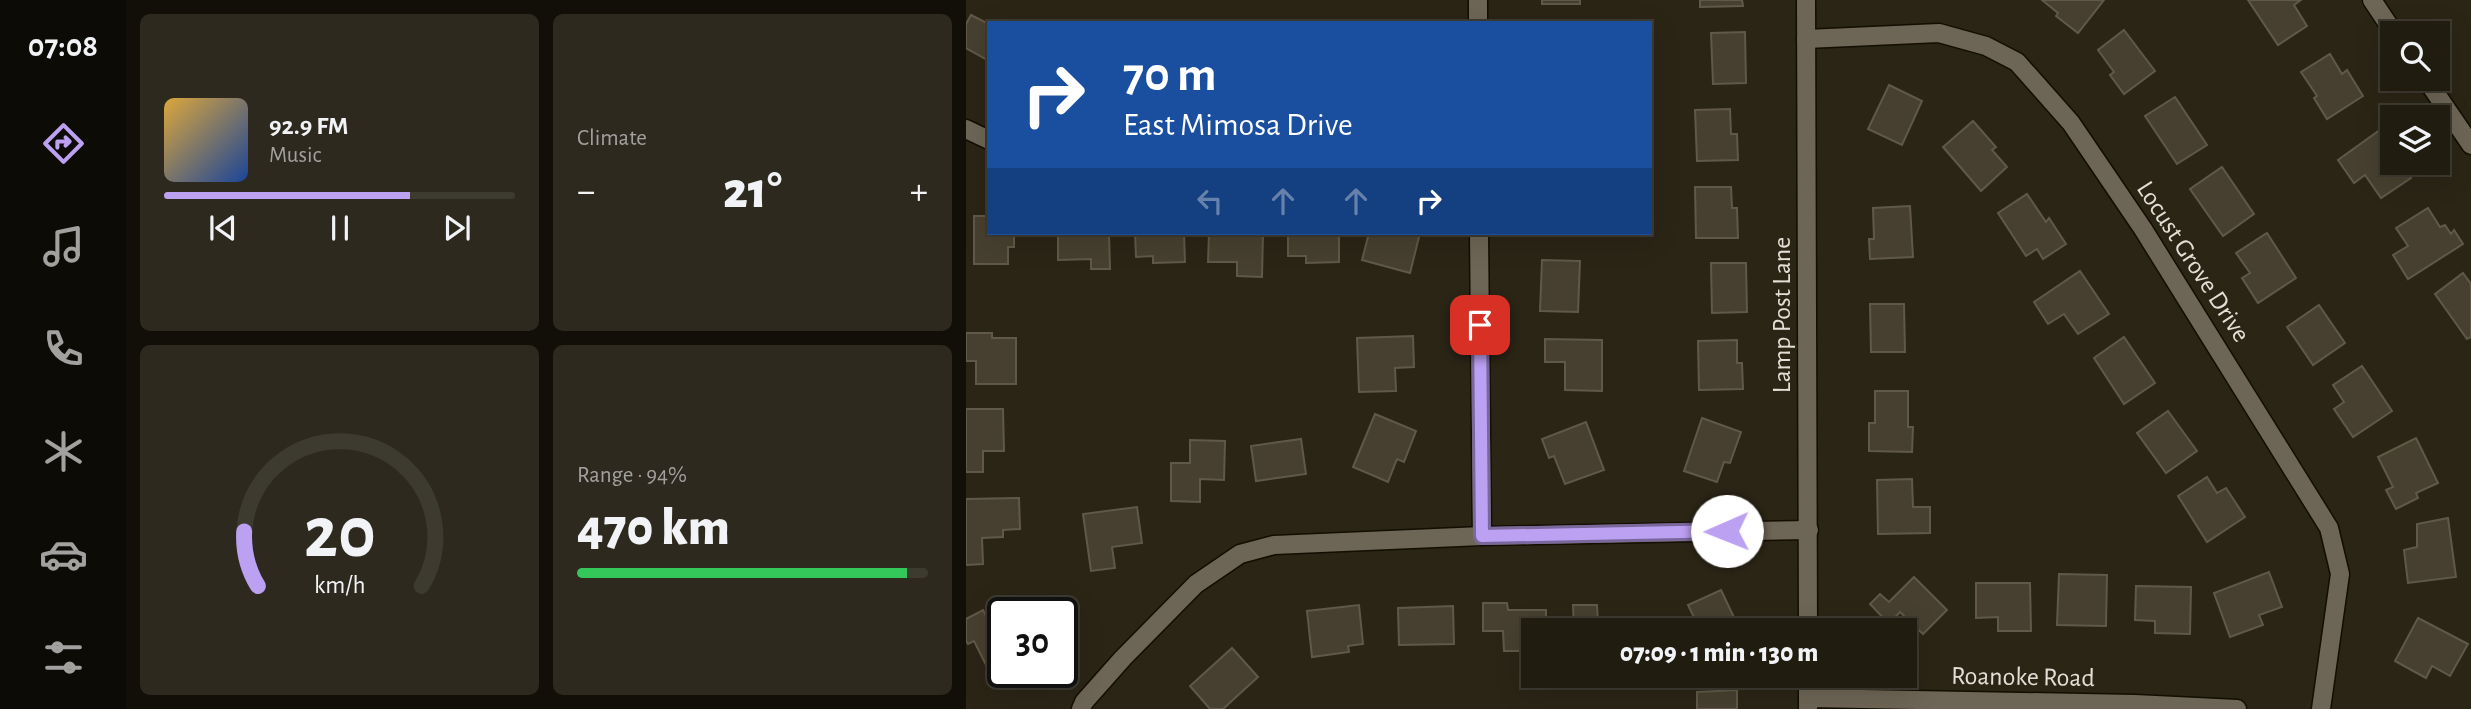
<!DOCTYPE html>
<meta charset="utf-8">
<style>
:root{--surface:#201c10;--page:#2d291e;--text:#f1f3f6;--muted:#a2a19f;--line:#3d3a30;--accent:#bca0f2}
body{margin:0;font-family:"Alegreya Sans",sans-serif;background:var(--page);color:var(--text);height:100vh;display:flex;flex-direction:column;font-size:26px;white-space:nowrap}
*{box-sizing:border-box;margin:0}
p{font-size:23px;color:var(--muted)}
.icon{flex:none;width:38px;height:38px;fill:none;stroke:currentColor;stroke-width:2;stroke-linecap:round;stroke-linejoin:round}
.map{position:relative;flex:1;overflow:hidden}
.drawer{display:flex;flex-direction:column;gap:14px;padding:14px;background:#120f09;width:840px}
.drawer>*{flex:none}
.banner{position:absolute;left:21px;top:21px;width:665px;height:214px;border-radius:0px;box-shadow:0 7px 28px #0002,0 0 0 2px var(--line);background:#1a4fa0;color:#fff;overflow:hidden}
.fabs{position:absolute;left:1414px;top:21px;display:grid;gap:14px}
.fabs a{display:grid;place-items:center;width:70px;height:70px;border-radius:0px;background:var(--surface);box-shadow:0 7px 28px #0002,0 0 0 2px var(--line);font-size:35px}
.speed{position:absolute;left:21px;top:597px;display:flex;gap:14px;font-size:35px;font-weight:700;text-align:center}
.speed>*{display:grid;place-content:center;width:91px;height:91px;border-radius:50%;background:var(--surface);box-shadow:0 7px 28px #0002,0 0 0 2px var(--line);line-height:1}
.speed .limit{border:4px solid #111;border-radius:10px;background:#fff;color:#111}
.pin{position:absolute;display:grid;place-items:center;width:60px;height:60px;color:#fff;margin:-30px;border-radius:14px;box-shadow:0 4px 10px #0006}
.me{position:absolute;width:77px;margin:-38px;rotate:269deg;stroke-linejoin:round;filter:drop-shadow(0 0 5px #0008)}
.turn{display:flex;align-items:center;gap:24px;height:147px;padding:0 21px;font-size:32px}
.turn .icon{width:91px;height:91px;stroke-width:2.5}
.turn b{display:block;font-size:49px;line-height:60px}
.lanes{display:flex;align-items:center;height:66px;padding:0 21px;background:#0003;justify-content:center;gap:35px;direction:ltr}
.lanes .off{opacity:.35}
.big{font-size:52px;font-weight:800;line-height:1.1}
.drawer .widget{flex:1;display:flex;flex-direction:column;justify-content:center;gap:10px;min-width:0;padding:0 24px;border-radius:10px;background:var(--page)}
.drawer .dial{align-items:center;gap:0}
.dial svg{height:182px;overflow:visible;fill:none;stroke:var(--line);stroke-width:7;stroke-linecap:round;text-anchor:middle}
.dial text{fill:var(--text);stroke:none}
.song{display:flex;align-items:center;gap:21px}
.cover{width:84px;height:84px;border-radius:10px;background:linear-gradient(135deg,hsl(40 70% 55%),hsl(220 70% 35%))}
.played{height:7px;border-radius:4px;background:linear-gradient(90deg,var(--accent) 70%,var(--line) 70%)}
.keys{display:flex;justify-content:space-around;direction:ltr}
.heat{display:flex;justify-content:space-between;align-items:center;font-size:38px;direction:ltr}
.charge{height:10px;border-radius:5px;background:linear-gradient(90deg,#34c759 94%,var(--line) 0)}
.drawer .tiles{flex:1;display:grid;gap:14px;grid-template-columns:repeat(2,1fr)}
.trip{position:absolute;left:555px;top:618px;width:396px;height:70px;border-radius:0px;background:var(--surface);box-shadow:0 7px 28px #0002,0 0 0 2px var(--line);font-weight:800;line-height:70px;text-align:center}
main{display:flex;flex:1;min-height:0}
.tab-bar{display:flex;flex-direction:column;width:126px;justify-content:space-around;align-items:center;background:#0d0b06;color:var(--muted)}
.tab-bar .icon{width:49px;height:49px}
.tab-bar .on{color:var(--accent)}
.tab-bar b{font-size:32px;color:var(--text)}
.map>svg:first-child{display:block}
</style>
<main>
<nav class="tab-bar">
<b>07:08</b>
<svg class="icon on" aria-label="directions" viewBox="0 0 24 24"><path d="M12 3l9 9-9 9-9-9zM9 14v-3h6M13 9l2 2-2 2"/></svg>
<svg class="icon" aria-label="music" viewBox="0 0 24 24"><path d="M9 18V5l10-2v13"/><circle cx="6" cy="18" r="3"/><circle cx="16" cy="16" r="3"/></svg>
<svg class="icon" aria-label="phone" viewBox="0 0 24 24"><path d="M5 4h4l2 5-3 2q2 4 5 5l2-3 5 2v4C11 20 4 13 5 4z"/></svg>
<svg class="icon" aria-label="climate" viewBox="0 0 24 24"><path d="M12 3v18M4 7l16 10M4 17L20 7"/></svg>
<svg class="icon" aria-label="car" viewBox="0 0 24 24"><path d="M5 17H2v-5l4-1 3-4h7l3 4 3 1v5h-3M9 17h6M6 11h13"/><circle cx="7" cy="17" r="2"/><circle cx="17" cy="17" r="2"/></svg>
<svg class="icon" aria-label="filters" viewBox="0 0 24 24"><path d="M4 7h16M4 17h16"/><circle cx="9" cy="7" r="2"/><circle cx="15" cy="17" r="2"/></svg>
</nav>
<section class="drawer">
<div class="tiles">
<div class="widget">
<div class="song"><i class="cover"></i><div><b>92.9 FM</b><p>Music</p></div></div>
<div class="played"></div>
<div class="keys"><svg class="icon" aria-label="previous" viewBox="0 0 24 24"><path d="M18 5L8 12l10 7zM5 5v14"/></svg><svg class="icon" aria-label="pause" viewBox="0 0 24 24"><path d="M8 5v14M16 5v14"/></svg><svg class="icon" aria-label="next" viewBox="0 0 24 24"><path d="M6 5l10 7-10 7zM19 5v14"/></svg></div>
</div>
<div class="widget"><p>Climate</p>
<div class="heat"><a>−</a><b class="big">21°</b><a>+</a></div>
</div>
<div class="widget dial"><svg viewBox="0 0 100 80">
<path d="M14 69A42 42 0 1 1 86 69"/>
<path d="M14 69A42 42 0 0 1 8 45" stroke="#bca0f2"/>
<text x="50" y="56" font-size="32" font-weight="700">20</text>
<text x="50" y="72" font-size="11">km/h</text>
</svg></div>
<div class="widget"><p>Range · 94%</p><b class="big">470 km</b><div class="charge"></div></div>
</div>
</section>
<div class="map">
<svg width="1505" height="709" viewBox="0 0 1505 709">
<rect width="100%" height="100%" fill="#2b2516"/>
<g fill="#474030" stroke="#605949" stroke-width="2">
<rect x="576" y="0" width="38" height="4"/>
<path d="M734,0H776L777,6L734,7Z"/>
<path d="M1076,0H1138L1112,33L1090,16L1092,13Z"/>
<path d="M1282,0H1335L1328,5L1341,26L1312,45Z"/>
<path d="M5,15L23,24V61L0,48V24Z"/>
<path d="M1158,30L1189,71L1158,94L1144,75L1148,72L1132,50Z"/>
<path d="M779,32L780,83L747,84L745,33Z"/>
<path d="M1364,54L1376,74L1381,70L1397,96L1361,119L1348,98L1351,96L1335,72Z"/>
<path d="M923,85L956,101L936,145L902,129Z"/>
<path d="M1209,97L1241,145L1211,164L1179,116Z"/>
<path d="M764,109L765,134H771L772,160L731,161L729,110Z"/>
<path d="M1007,121L1030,147L1026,150L1041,167L1015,191L977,147Z"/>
<path d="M1418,127L1426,139V163H1434L1445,178L1415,198L1399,175L1388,183L1372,160Z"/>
<path d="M1256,167L1288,214L1257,236L1224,189Z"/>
<path d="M729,187H765L766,208H771L772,238H730Z"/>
<path d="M1061,194L1080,222L1083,218L1100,244L1077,259L1071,249L1060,256L1032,213Z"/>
<path d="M944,206L947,257L904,259L903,239H908L907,208Z"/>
<path d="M1462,208L1474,227L1479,225L1485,234L1488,230L1497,244L1442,279L1427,255L1442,246L1430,228Z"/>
<path d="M8,216H23V233H48V247H42V264H8Z"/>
<path d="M92,233H143L144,269H125V259L92,260Z"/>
<path d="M169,233H218L219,262L187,263V256L170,257Z"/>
<path d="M243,233H297L296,277L271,276V262H242Z"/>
<path d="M322,233H373V262L340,263V256H322Z"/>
<path d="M403,233H454L444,273L396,260Z"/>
<path d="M1301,233L1330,278L1292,303L1276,278L1284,273L1270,253Z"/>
<path d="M576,260L614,261L612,312L574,311Z"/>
<path d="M745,263H780L781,312L746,313Z"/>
<path d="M1114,271L1143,314L1112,334L1098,314L1082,324L1068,302Z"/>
<path d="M1497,273L1505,284V337L1501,339L1469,294Z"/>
<path d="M904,304H938L939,352H905Z"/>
<path d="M1353,305L1379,343L1347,365L1321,327Z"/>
<path d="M0,333H26V338H50V384H10V361H0Z"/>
<path d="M447,336L448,367L429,368L430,391L393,392L391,338Z"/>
<path d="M1158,337L1189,383L1158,404L1128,358Z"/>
<path d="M579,339L636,340V391L599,390V362H579Z"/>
<path d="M771,340V363H776L777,389L733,390L732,341Z"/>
<path d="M1396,366L1426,411L1387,437L1368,409L1378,402L1367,385Z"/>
<path d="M909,391H942V427H947L946,452L903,451V423H909Z"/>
<path d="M0,409H37L38,451H17V472H0Z"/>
<path d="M1202,411L1231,451L1200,473L1171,433Z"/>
<path d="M409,414L450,431L438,462L431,459L422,482L387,467Z"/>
<path d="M736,418L775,432L764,463L758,462L751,482L718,471Z"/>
<path d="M620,422L638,470L599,484L588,456L583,458L576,439Z"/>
<path d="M1450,438L1472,483L1450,493L1452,498L1430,509L1420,490L1427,487L1412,457Z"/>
<path d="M335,439L340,474L290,481L285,446Z"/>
<path d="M224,440L259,441L258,480L234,479V502L205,501V463H224Z"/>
<path d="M1241,477L1251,493L1260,488L1279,517L1241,542L1212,496Z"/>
<path d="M946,479L947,507H964V533L912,534L911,480Z"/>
<path d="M53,498L54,529L37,530V537L16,538L17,564L0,565V499Z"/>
<path d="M171,507L176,543L146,547L149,568L125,571L117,514Z"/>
<path d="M1482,518L1490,577L1442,583L1438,550L1451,547V524Z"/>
<path d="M1303,572L1316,607L1293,615L1297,625L1264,637L1248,593Z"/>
<path d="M1093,574L1141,575L1140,626L1091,625Z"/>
<path d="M948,577L981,610L957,634L934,612L923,624L904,604L914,594L923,602Z"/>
<path d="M1010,583H1064L1065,631H1032V617L1010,618Z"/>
<path d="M1170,586L1225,587L1224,634L1189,633V621L1169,620Z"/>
<path d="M755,590L774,630H734L722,605Z"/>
<path d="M517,603H541L542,610H580V630H567V651H538L537,631H517Z"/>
<path d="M393,605L397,644L382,646L383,652L346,657L341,611Z"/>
<path d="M607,605H631L632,622L658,621V630H608Z"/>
<path d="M487,606L488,644L433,645L432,608Z"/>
<path d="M17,610L25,626L37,620V671L26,677L8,641L2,644L0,641V619Z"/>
<path d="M1452,618L1502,644L1484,676L1466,666L1460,678L1429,661Z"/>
<path d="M266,648L292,677L257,709H244L224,686Z"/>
<path d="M771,690V709H731V692Z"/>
</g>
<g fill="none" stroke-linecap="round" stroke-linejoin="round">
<g stroke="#130e02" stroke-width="21">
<g id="street">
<path d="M840,0L842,630"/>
<path d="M1406,0L1428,33"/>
<path d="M512,23V0"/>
<path d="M840,39L973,33L1020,46L1051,62L1105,123L1177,229L1363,528L1374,574L1355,709"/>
<path d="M1460,79L1505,145"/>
<path d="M0,129L23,140"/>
<path d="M513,233L516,536"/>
<path d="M842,698L1169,704L1271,709"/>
<path d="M115,709L118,702L157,658L230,584L274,554L308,545L516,536L843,530"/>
<path d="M842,709V676"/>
</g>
</g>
<use href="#street" stroke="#6d6555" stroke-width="18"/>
</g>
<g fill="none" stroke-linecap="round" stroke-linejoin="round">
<g stroke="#7a689d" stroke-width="18">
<path id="route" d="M514,325L516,536L761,531"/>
</g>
<use href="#route" stroke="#bca0f2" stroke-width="12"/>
</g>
<g text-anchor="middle" stroke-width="5" stroke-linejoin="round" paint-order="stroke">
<g font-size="26" fill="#e3dfd6" stroke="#2b2516">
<text transform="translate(1228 261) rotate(57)" y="9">Locust Grove Drive</text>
<text transform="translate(815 315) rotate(-90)" y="9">Lamp Post Lane</text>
<text transform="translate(1057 676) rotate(1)" y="9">Roanoke Road</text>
</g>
</g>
</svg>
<div class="fabs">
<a><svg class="icon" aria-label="search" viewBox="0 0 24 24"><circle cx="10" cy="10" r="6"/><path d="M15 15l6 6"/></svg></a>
<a><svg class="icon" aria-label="layers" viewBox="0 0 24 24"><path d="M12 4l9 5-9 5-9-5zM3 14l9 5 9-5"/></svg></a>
</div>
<div class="speed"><div class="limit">30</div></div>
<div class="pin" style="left:514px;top:325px;background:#d93025"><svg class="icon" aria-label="arrive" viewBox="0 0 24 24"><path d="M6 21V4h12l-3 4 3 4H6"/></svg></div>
<svg class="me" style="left:761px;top:531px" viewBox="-20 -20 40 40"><circle r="19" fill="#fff"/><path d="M0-13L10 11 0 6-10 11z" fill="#bca0f2"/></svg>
<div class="trip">07:09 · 1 min · 130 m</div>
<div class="banner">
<div class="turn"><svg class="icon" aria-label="right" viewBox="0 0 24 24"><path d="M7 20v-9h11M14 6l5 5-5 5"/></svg><div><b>70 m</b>East Mimosa Drive</div></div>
<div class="lanes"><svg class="icon off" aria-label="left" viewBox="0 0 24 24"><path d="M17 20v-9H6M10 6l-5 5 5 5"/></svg><svg class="icon off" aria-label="ahead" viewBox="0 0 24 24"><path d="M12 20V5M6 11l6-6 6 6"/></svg><svg class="icon off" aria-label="ahead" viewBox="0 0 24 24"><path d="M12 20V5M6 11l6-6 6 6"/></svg><svg class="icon" aria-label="right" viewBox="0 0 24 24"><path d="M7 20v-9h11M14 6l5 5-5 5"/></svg></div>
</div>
</div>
</main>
